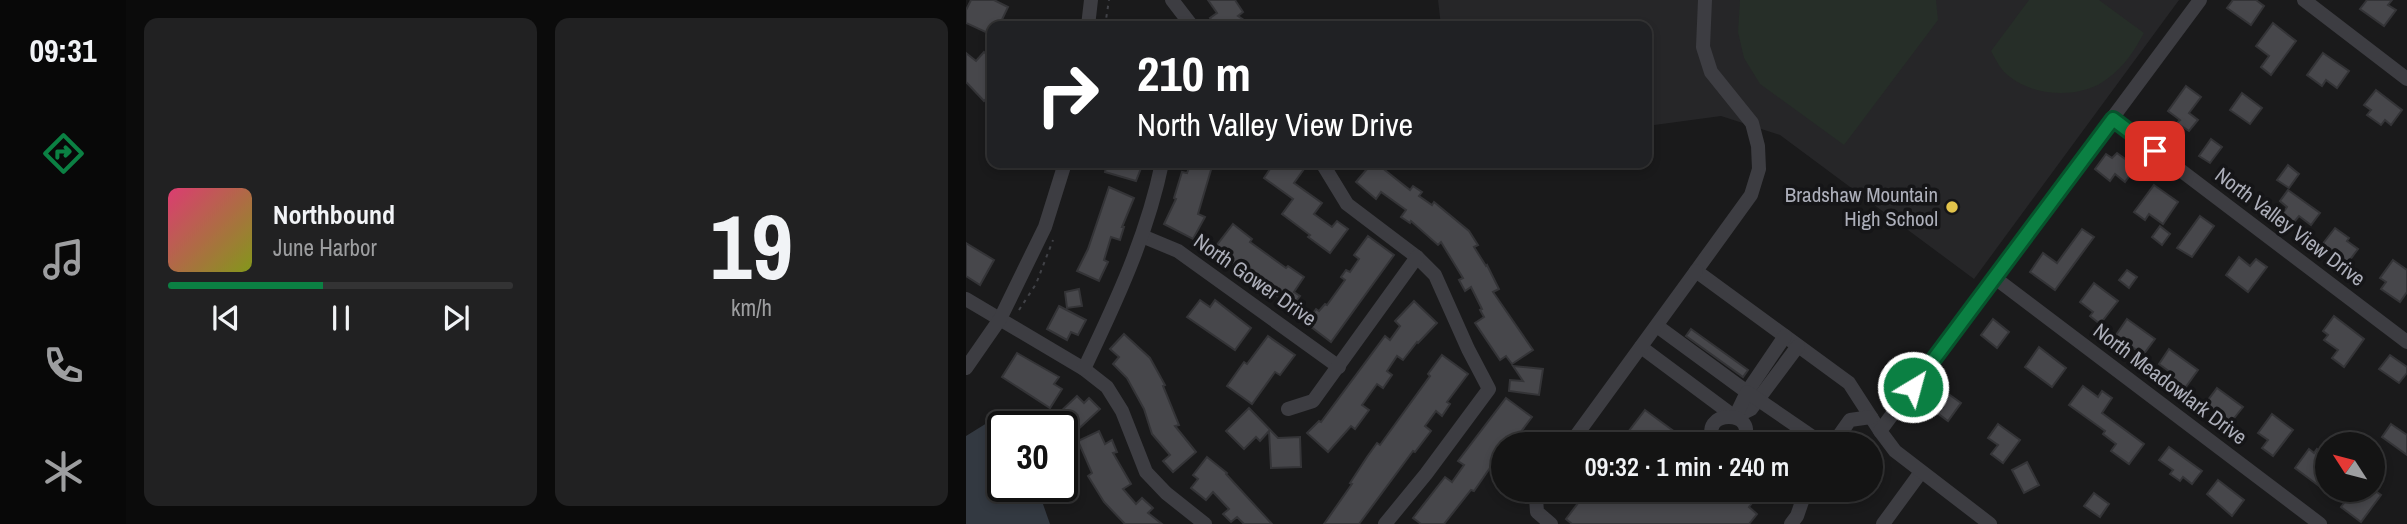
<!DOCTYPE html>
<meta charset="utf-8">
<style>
:root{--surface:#141414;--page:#212122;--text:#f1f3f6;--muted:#9d9ea0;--line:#333334;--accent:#0b8043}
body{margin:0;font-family:"Archivo Narrow",sans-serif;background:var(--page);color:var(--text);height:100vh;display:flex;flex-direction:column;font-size:26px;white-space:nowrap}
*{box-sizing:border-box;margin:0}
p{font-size:23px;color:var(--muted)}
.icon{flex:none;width:38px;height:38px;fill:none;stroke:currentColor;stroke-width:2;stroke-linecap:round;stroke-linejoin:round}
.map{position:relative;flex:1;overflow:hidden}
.sheet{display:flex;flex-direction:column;gap:18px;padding:18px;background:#0b0b0b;width:840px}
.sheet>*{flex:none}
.top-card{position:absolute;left:21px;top:21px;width:665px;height:147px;border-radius:14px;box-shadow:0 4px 10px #0003,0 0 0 2px var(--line);background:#202124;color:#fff;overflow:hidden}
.needle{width:46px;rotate:306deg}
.controls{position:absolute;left:1349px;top:432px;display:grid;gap:14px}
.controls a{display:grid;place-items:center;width:70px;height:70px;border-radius:50%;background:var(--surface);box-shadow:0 4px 10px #0003,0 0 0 2px var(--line);font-size:35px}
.speed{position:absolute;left:21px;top:411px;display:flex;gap:14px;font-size:35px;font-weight:700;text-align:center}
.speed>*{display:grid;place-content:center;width:91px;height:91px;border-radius:50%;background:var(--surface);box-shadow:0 4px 10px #0003,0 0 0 2px var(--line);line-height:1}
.speed .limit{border:4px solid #111;border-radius:10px;background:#fff;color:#111}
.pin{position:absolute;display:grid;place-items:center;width:60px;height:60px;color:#fff;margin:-30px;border-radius:14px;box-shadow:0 4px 10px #0006}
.me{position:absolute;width:77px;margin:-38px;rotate:37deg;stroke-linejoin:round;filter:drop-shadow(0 0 5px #0008)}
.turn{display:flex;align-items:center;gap:24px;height:147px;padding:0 35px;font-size:32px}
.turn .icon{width:91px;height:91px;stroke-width:2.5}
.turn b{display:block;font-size:49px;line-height:60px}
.sheet .tile{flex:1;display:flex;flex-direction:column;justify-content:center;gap:10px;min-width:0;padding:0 24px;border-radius:14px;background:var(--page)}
.sheet .dial{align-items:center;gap:0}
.dial b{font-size:91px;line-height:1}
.song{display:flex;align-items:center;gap:21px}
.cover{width:84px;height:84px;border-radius:10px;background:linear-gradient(135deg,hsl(340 70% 55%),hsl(70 70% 35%))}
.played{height:7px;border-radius:4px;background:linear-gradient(90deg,var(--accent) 45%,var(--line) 45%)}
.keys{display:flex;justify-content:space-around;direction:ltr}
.sheet .tiles{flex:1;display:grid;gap:18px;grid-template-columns:repeat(2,1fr)}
.trip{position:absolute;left:525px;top:432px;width:392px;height:70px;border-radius:35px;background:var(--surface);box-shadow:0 4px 10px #0003,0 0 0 2px var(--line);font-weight:600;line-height:70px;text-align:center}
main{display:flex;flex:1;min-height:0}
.dock{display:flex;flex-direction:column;width:126px;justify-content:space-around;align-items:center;background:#080808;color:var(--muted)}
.dock .icon{width:49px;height:49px}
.dock .current{color:var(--accent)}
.dock b{font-size:32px;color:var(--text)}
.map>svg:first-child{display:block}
</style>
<main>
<nav class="dock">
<b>09:31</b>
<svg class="icon current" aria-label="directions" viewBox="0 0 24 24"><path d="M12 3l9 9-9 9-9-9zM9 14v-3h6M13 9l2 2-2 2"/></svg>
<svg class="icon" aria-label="music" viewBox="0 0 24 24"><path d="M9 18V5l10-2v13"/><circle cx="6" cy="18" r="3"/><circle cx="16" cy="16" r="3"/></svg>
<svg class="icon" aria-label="phone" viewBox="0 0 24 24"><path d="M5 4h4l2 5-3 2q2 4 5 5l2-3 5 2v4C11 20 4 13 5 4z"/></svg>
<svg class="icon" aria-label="climate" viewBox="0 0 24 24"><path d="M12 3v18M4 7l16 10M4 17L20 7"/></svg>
</nav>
<section class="sheet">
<div class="tiles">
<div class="tile">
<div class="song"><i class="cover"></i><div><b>Northbound</b><p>June Harbor</p></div></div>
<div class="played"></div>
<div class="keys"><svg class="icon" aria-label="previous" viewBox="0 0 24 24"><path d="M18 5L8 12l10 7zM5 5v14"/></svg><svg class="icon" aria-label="pause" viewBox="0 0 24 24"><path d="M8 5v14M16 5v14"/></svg><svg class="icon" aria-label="next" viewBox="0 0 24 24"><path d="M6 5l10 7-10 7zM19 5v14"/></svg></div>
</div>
<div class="tile dial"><b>19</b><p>km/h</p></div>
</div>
</section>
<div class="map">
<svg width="1441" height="524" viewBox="0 0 1441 524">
<rect width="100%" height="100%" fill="#1a1a1b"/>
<path fill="#262628" d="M472,0H1213L1008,279L814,135L755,116L681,126V26H475Z"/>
<g fill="#262e28">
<path d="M774,0H970L972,20L878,145L794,84L778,58L772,32Z"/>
<path d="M1063,0H1133L1178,33C1168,51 1159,66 1141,79C1116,99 1069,97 1044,77C1035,71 1030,60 1025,51Z"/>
</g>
<path fill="#333941" d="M21,423L37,427V486L71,487L84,524H0V436Z"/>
<g fill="#47474b" stroke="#343437" stroke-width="2">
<path d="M5,0H28L42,7L33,26H26V35L0,23V10Z"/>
<path d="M242,0H269L277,12L272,16L287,26H250L244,18L251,13Z"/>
<path d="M1267,0H1290L1298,6L1285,25L1261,8Z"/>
<path d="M1401,0H1426L1422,5L1430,10L1418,26L1394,9Z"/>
<path d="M1307,23L1330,41L1305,75L1295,67L1303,56L1290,46Z"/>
<path d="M18,52L26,59V107L20,99L18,101L0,82V53L10,61Z"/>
<path d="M1357,53L1383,71L1371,88L1360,80L1356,86L1341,75Z"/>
<path d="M1220,86L1235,97L1223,113L1232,120L1223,131L1211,123L1214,120L1202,111Z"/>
<path d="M1410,90L1436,110L1425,125L1419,120L1415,125L1401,115L1405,110L1398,105Z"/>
<path d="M1276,93L1296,108L1284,124L1264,110Z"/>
<path d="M1245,139L1256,147L1244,163L1233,156Z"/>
<path d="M1151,153L1170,167L1159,182L1149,174L1144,181L1129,169L1140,154L1146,158Z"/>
<path d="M141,163H177L170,181L139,172Z"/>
<path d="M225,163H247L232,214L239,217L227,239L198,224L210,199L208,198L216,172L221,173Z"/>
<path d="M308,163H315L321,167L325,163H329L338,169L328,183L356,203L348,214L366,227L371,221L382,229L364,253L342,237L344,235L316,214L327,199L298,178Z"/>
<path d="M406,163H410L444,190L447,186L456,192L453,196L466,205L468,202L503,231L512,245L508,247L520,266L521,265L533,289L527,292L567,350L546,364L540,356L534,360L509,323L518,317L514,310L516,309L505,287L499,291L493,280L497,278L475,242L472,245L445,221L444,223L435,217L440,210L415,192L410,199L390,182Z"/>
<path d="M1322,165L1333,174L1323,188L1311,180Z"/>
<path d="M1188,185L1212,202L1197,224L1183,214L1179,220L1168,212Z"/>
<path d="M143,187L168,198L156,227H158L154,240L145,237L138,260L142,262L133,281L111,271L122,249Z"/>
<path d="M1322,190L1354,213L1345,225L1333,216L1328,222L1317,213L1321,207L1314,201Z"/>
<path d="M1234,216L1248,226L1226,257L1211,248Z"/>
<path d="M267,224L286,239L284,242L320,268L322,266L338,277L328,292L334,296L326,307L247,250Z"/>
<path d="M1194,226L1204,234L1196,245L1186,237Z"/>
<path d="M1369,228L1383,238L1381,241L1392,249L1380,265L1355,246Z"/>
<path d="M1116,229L1128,237L1089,290L1064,272L1077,253L1091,263Z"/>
<path d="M402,236L428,255L365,342L340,323L350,309L353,311L359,304L361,305L379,280L375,277L380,270L384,272L393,259L388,255Z"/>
<path d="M0,243L28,260L14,285L0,276Z"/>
<path d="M1273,257L1284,266L1290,259L1301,267L1282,292L1260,275Z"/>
<path d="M1427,260L1441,270V292L1434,302L1415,289L1420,282L1414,278Z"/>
<path d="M1161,270L1171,277L1163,288L1153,280Z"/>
<path d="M1128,283L1152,301L1134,324L1124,316L1127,312L1114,302Z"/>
<path d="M113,289L116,306L101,308L99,292Z"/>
<path d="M234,300L244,307L249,300L285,328L269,350L221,317Z"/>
<path d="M448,301L471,323L452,343L451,342L437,360L431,356L421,371L426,375L417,388L411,384L396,405L403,410L389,429L385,426L362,452L341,433L353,421L355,422L419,336L424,340L434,326L429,321Z"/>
<path d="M93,306L120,320L112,335L105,332L101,340L81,329Z"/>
<path d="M1368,316L1398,339L1378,367L1366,358L1372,350L1358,340L1362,335L1357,331Z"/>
<path d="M1027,319L1043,332L1031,348L1015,335Z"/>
<path d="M1161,319L1189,339L1177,355L1150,335Z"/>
<path d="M725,329L782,370L777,377L720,336Z"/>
<path d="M158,334L184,358L199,385L197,386L213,425L209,426L230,452L207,472L197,461L204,455L186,434L178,409L161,378L147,364L153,357L144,349Z"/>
<path d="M302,336L329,355L314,375L309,372L286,404L261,386L278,362L281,364Z"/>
<path d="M1073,347L1100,368L1086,387L1059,367Z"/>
<path d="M1203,349L1232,370L1219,388L1205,378L1208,375L1193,364Z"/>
<path d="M51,353L93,377L88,384L96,389L84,408L36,377Z"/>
<path d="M476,355L502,374L481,402L484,404L476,416L470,411L459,426L465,431L449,452L447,451L393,524H358L386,484L384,483L401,457L411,443L414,445L464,376L462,374Z"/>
<path d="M1424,355L1441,367V373L1433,383L1413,369Z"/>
<path d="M547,366L577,369L573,395L543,391L544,380L557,381Z"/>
<path d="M1117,386L1132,397L1136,391L1146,398L1136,413L1178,444L1163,464L1145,451L1150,444L1137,434L1139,431L1103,405Z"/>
<path d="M974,388L995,403L982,421L966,409L971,403L966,399Z"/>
<path d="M1251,388L1277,407L1265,422L1239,404Z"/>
<path d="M111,396L118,403L123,398L134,409L108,433L91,415Z"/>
<path d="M540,398L566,417L551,437L548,434L541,444H537V449L508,491L505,490L478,524H455L447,518L479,477L486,482L498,465L492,461Z"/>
<path d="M283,408L312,438L334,437L335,467L305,468L303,431L294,441L290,437L278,449L260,431Z"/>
<path d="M679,410L717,438L712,444H653Z"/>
<path d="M1306,414L1327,430L1307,456L1296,448L1302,440L1292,433Z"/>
<path d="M1032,424L1054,440L1037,463L1025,454L1032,445L1022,438Z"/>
<path d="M1425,424L1441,435V455L1416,437Z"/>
<path d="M133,431L139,444L146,440L151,452L147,453L165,484L157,489L170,504L176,498L187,508L182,513L196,524H159L138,502L122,476L126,473L112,441Z"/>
<path d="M1203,447L1236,471L1226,484L1217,477L1214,481L1204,474L1207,470L1193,460Z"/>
<path d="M1343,449L1348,453L1351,449L1362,457V483L1357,489L1329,468Z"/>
<path d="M241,457L261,473L260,474L306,524H278L271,517L265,522L257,514L263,509L247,492L240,500L225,488L232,479L227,475Z"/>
<path d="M1061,462L1073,485L1058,493L1046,470Z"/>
<path d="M1252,480L1278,500L1266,516L1241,494Z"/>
<path d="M622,490H630L637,495L641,490H650L666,502L675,490H796L783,507L791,514L783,524H606L600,519Z"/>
<path d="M1388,490H1408L1415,495L1395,522L1375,507Z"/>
<path d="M1128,493L1143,504L1134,517L1118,506Z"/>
</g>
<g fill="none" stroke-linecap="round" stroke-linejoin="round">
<g stroke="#414247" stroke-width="2" stroke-dasharray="3.5 5" stroke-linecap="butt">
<path d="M139,26L143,0"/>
<path d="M53,310L70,284L87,240"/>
</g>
<g stroke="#3d3d42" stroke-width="14">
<path d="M206,0L226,26"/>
<path d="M739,0L737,47L745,72L786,123L792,146L793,169L785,195L730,271L883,383L914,431"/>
<path d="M1338,0L1441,79"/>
<path d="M122,26L125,0"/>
<path d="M1147,119L1441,342"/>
<path d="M356,163L381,204L451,257L469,275L502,349L523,389L460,474L419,524"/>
<path d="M176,236L212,251L373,367"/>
<path d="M1029,278L1354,524"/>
<path d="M0,299L118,369L141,387L156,411L180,472L200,493L239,524"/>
<path d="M691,326L781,392L819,336"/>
<path d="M675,347L769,417L785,409L832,346"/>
<path d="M0,368L34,319L79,227L99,163"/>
<path d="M118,369C150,302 181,236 196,163"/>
<path d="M322,409L347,401L451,257"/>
<path d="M769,417L781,392L857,444"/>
<path d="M604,444L730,271"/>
<path d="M750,444C727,408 799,408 775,444"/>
<path d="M867,444L884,420L905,417"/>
<path d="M573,490L570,498L571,512L585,524"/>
<path d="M825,524L831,516L840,490"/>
<path d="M917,524L955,472"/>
<path d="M1024,524L929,451L914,431L1234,0"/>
</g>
</g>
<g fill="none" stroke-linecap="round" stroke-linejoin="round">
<g stroke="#07532c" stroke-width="18">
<path id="route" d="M947,387L1147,119L1189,151"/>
</g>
<use href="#route" stroke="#0b8043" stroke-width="12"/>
</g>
<circle fill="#e2c34b" stroke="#151517" stroke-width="2.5" cx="986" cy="207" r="7"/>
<g text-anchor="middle" stroke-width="7" stroke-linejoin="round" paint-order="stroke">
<g font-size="21" fill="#adafba" stroke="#151517" text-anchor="end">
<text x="972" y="202">Bradshaw Mountain<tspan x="972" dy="24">High School</tspan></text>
</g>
<g font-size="21" fill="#adafba" stroke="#151517">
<text transform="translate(1324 227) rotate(37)" y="7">North Valley View Drive</text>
<text transform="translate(289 280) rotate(35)" y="7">North Gower Drive</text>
<text transform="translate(1204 384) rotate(37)" y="7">North Meadowlark Drive</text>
</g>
</g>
</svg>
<div class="controls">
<a><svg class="needle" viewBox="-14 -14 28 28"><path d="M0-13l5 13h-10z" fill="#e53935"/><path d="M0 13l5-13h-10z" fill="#9d9ea0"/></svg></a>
</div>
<div class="speed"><div class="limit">30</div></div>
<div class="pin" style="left:1189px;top:151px;background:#d93025"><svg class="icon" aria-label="arrive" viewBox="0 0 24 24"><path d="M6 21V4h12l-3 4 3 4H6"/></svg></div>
<svg class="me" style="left:947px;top:387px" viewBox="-20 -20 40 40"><circle r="17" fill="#0b8043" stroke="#fff" stroke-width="3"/><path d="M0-11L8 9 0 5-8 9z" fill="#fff"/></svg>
<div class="trip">09:32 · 1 min · 240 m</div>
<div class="top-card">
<div class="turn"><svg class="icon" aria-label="right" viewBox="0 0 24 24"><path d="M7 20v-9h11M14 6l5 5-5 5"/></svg><div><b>210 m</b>North Valley View Drive</div></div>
</div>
</div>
</main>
